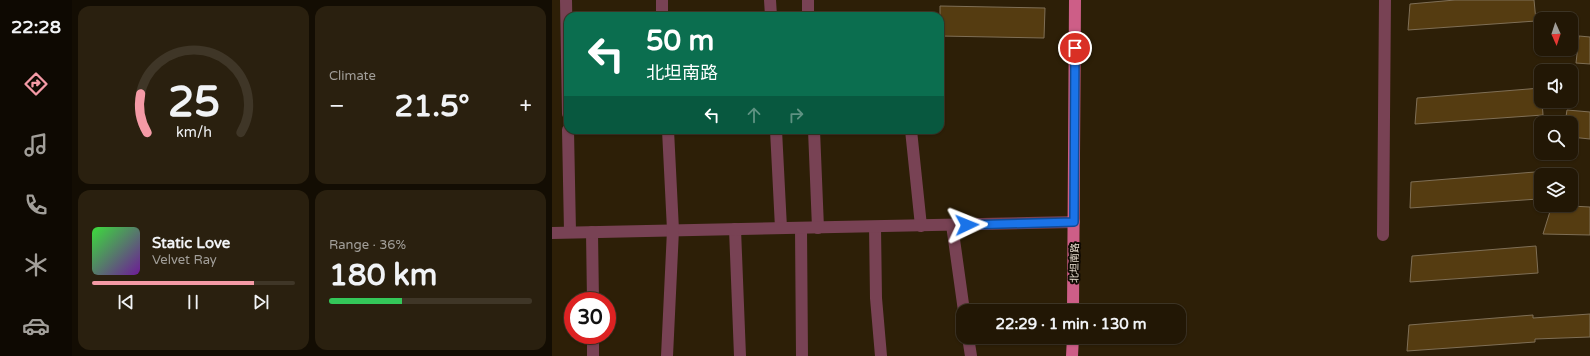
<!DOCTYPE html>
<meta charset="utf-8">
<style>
:root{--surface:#221705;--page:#2a200f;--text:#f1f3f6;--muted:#a29f9a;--line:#3f3627;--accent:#f49aa6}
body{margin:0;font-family:"Varela Round","Noto Sans SC",sans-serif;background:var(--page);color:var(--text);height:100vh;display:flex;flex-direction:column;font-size:15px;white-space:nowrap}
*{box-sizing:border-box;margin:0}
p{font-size:13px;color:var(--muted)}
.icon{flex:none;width:22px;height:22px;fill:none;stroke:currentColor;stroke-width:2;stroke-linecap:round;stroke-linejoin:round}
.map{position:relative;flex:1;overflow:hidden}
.drawer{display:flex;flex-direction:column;gap:6px;padding:6px;background:#130d03;width:480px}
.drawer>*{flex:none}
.banner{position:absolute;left:12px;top:12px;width:380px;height:122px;border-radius:12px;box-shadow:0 1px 3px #0004,0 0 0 1px var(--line);background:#0b6e4f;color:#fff;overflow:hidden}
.needle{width:26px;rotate:177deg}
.controls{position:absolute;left:982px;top:12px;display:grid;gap:8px}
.controls a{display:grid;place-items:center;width:44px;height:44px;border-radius:8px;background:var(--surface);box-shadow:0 1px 3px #0004,0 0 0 1px var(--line);font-size:20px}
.speed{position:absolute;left:12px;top:292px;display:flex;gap:8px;font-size:20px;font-weight:700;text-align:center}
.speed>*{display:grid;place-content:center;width:52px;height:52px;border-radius:50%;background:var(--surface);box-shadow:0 1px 3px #0004,0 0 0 1px var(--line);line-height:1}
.speed .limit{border:6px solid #d22;background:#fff;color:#111}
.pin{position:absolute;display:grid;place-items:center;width:34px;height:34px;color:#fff;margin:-17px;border:2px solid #fff;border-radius:50%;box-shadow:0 1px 4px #0007}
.me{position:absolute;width:44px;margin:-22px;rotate:88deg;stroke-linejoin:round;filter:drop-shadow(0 0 3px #0008)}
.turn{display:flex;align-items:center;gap:14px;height:84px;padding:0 16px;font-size:18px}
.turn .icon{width:52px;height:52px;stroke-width:2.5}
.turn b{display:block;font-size:28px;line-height:34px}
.lanes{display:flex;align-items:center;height:38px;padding:0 16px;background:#0003;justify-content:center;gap:20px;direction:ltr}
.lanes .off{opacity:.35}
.big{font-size:30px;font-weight:800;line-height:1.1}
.drawer .card{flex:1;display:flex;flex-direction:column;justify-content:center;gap:6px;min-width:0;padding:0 14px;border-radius:12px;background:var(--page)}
.drawer .dial{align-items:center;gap:0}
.dial svg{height:104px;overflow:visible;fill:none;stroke:var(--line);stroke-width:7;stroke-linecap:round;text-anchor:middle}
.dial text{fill:var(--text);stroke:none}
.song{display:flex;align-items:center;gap:12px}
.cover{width:48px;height:48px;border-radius:6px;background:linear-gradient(135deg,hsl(120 70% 55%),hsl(280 70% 35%))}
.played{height:4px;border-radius:2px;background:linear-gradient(90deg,var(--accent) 80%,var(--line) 80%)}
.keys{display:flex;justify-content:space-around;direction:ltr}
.heat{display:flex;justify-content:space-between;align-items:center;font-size:22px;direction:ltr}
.charge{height:6px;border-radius:3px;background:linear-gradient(90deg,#34c759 36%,var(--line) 0)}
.drawer .tiles{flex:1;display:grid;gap:6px;grid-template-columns:repeat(2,1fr)}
.trip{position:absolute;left:404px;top:304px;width:230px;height:40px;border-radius:12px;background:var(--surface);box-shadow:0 1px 3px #0004,0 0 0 1px var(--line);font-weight:800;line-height:40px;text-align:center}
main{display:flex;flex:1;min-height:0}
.menu{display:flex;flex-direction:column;width:72px;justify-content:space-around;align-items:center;background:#0e0902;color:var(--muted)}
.menu .icon{width:28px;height:28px}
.menu .selected{color:var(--accent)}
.menu b{font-size:18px;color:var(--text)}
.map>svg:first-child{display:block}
</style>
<main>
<nav class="menu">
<b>22:28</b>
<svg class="icon selected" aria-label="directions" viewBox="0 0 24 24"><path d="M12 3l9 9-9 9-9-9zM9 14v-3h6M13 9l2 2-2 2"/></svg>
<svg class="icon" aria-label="music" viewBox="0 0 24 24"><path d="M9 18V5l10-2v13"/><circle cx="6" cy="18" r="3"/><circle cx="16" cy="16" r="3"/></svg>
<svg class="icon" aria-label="phone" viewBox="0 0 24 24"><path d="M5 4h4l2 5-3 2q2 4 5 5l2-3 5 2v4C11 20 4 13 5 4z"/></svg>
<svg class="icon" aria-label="climate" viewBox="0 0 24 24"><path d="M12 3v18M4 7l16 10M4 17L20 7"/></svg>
<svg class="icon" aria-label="car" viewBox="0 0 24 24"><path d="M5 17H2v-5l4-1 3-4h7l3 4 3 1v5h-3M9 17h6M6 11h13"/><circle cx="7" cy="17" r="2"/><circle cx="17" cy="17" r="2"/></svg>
</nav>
<section class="drawer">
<div class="tiles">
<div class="card dial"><svg viewBox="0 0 100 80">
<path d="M14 69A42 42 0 1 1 86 69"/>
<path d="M14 69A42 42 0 0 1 9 39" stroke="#f49aa6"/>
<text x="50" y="56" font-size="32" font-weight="700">25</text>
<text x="50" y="72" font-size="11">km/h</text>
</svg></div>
<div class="card"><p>Climate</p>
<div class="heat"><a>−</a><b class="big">21.5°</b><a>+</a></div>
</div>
<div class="card">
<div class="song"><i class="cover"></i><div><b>Static Love</b><p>Velvet Ray</p></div></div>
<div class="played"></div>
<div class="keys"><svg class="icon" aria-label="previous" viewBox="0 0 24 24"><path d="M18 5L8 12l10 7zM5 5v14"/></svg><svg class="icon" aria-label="pause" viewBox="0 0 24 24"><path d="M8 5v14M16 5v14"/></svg><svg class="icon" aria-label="next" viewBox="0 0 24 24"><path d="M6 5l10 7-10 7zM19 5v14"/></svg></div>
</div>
<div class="card"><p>Range · 36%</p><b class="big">180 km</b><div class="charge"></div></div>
</div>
</section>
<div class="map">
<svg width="1038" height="356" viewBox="0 0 1038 356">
<rect width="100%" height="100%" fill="#2d1f07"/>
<g fill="#553c11" stroke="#7f6f56">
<path d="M903,0H982L984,21L856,30L858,4Z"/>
<path d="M388,6L493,8L492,38L388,36Z"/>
<path d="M1027,36L1038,37V64L1024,63Z"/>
<path d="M989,88L991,115L863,124L865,98Z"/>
<path d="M1015,110L1038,112V139L1019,137V123H1013Z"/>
<path d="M983,172L986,199L858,208L859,182Z"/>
<path d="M1000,205L1038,207V235L991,234Z"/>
<path d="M984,246L986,273L858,282L860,256Z"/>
<path d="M1038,314V337L983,339V342L855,351L857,325L981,315V318Z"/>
</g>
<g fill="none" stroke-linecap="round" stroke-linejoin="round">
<g stroke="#784254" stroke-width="12">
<path d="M14,0L16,114"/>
<path d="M110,0V16"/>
<path d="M218,0L219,16"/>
<path d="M256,0V16"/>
<path d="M16,130L18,232"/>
<path d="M224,130L229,228"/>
<path d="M262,130L266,228"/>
<path d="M359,130L369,226"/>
<path d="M400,225L412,311"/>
<path d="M323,227L324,298L329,356"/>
<path d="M249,228L250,356"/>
<path d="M183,229L188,356"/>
<path d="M40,232L41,301"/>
<path d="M0,233L522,222"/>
<path d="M831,235L833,0"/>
<path d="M41,335V356"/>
<path d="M416,337L419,356"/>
<path d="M115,356L121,230L116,130"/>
</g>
<g stroke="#cd5e87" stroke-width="12">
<path d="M521,311L523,0"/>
<path d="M520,356L521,337"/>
</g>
</g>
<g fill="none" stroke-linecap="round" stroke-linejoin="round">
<g stroke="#114b97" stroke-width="10">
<path id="route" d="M415,225L522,222L523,48"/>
</g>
<use href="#route" stroke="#1a73e8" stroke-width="7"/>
</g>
<g text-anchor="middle" stroke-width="4" stroke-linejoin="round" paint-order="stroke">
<g font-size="10" fill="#e8dfd1" stroke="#100a03">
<text transform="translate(522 263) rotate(-89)" y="4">北坦南路</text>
</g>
</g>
</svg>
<div class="controls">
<a><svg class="needle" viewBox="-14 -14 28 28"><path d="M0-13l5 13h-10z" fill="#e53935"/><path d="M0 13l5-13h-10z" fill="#a29f9a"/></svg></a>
<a><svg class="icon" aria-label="sound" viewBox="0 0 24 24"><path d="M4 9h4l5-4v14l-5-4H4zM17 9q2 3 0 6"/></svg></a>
<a><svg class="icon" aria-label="search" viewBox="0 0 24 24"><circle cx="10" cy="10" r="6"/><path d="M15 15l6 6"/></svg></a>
<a><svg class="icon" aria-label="layers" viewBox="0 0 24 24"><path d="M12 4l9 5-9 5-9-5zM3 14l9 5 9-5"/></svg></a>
</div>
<div class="speed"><div class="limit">30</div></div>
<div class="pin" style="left:523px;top:48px;background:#d93025"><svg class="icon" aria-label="arrive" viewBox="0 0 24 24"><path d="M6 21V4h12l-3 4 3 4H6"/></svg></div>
<svg class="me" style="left:415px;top:225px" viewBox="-20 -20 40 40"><path d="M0-17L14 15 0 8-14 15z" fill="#1a73e8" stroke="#fff" stroke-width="4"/></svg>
<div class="trip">22:29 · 1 min · 130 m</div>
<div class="banner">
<div class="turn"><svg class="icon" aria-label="left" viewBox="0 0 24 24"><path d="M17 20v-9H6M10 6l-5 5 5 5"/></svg><div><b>50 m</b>北坦南路</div></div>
<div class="lanes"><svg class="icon" aria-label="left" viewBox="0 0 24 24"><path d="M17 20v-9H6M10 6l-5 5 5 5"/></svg><svg class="icon off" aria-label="ahead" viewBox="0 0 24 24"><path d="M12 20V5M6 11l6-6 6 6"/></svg><svg class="icon off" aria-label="right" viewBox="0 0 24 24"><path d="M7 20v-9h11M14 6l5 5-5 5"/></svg></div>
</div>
</div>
</main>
